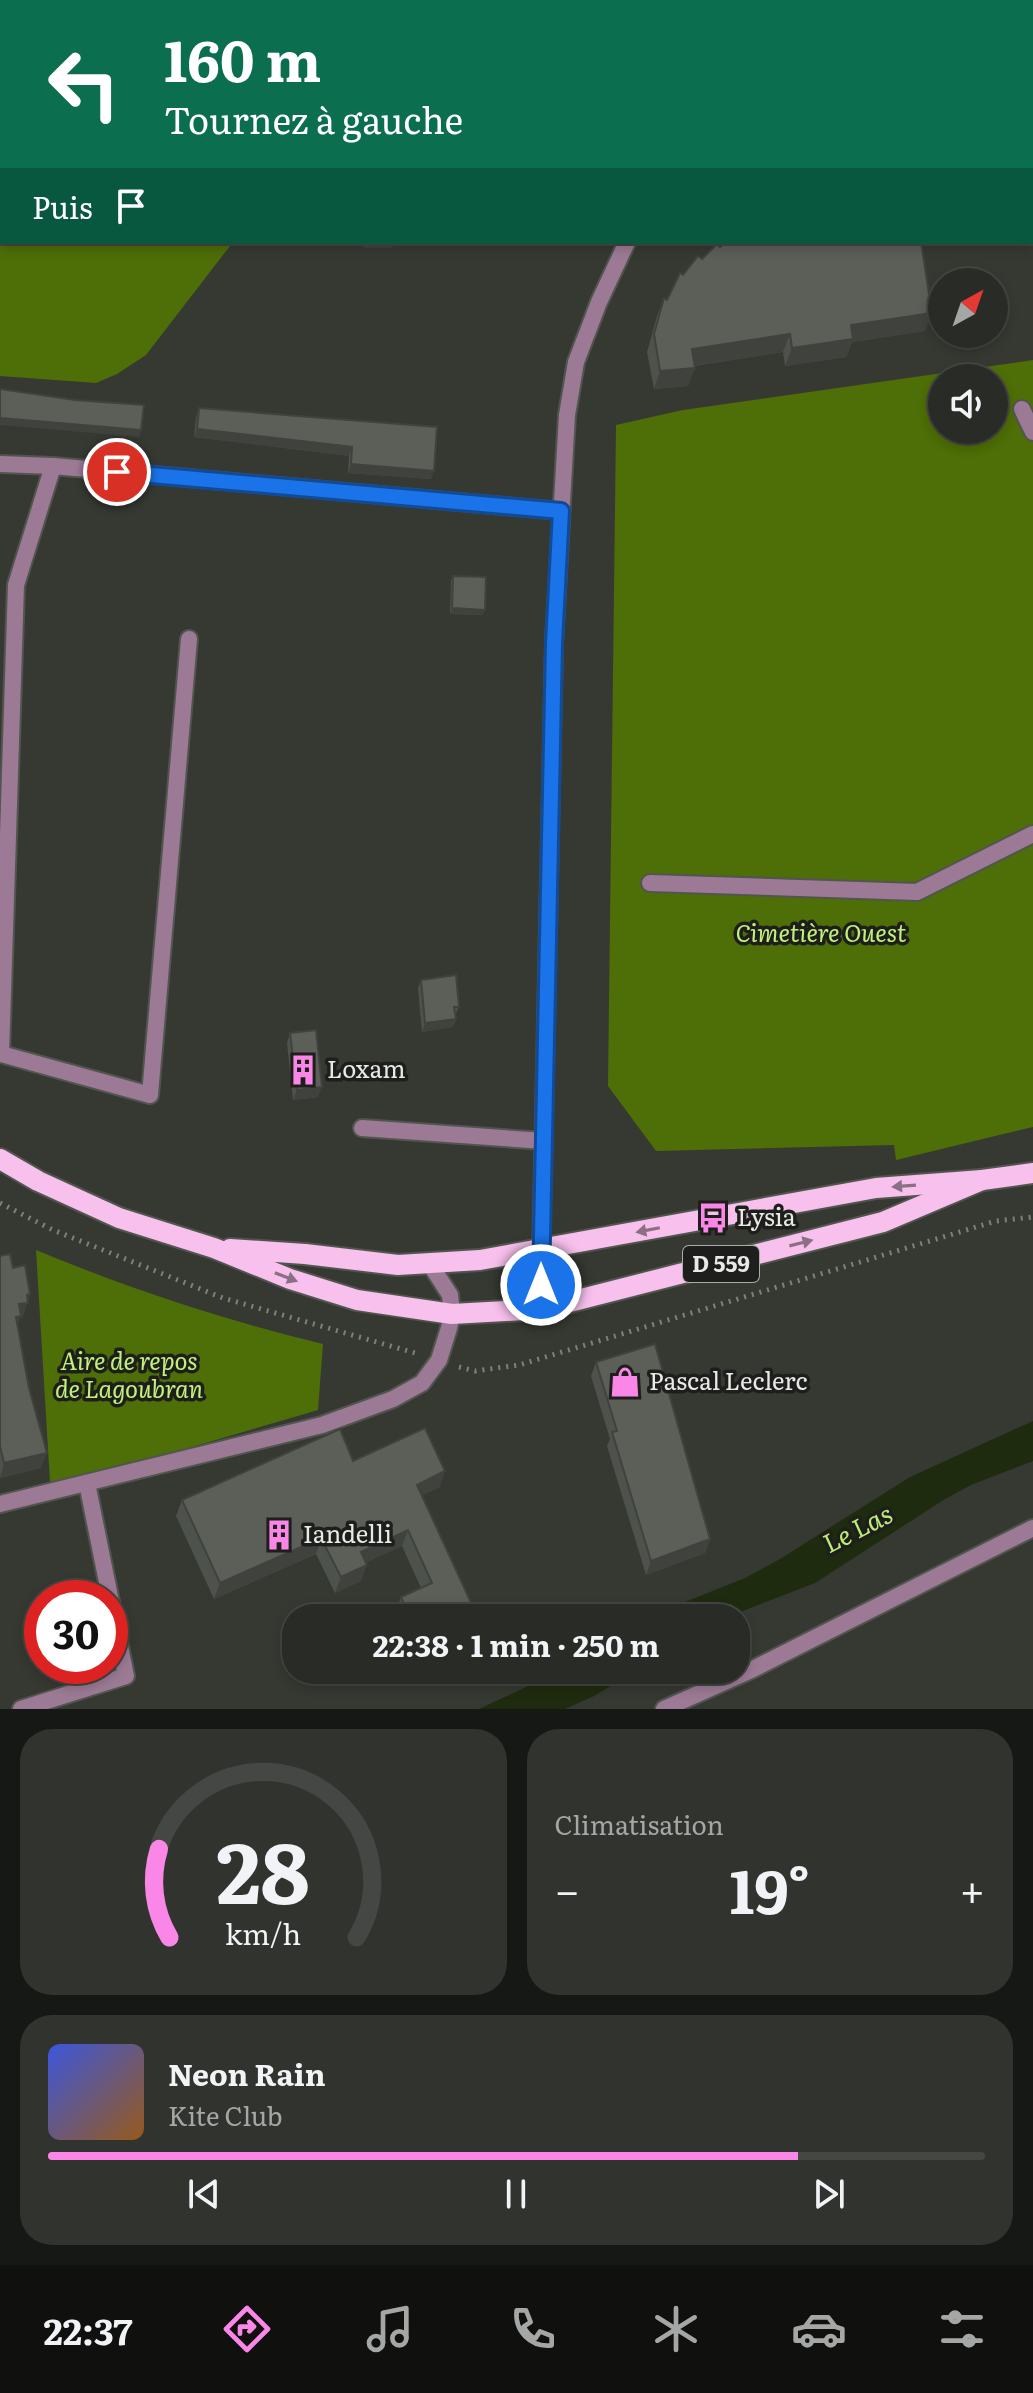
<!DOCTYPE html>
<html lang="fr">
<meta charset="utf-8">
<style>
:root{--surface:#282b26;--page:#30332e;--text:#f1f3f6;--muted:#a5a7a7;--line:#444743;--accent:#fa87e7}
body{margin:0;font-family:Literata,serif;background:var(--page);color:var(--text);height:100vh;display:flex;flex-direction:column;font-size:30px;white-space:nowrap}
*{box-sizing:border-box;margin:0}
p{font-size:26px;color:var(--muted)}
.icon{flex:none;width:44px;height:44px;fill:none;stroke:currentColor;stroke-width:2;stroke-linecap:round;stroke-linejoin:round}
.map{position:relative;height:1709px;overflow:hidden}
.panel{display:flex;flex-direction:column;gap:20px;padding:20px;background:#161815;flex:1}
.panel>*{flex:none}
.hud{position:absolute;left:0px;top:0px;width:1034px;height:244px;box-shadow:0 4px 12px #0003,0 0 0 2px var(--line);background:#0b6e4f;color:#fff;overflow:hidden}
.needle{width:52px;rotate:40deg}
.buttons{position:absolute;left:928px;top:268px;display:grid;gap:16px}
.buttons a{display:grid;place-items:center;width:80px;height:80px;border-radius:50%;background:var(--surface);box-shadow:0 4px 12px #0003,0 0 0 2px var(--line);font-size:40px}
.speed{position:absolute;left:24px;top:1580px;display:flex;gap:16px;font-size:40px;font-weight:700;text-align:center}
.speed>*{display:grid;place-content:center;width:104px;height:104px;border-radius:50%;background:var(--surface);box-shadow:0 4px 12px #0003,0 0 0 2px var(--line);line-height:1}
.speed .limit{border:12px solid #d22;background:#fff;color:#111}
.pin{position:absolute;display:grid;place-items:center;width:68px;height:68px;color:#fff;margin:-34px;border:4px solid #fff;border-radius:50%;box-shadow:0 2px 8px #0007}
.me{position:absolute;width:88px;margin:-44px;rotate:0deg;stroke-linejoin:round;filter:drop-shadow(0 0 6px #0008)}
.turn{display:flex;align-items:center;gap:28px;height:168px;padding:0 32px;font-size:36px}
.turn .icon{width:104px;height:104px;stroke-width:2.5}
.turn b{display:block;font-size:56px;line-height:68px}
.then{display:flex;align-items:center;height:76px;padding:0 32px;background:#0003;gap:16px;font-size:30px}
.big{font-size:60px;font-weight:700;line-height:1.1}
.panel .tile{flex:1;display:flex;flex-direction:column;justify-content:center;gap:12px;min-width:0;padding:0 28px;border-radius:32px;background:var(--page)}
.panel .dial{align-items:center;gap:0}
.dial svg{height:208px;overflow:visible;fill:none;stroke:var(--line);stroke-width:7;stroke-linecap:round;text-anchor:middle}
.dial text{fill:var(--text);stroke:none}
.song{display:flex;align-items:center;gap:24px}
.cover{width:96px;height:96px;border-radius:12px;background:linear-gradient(135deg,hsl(230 70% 55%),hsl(30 70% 35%))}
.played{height:8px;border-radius:4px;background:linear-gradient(90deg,var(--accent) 80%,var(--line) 80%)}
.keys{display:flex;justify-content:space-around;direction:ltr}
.heat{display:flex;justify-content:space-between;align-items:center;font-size:44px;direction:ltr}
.panel .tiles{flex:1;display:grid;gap:20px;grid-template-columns:1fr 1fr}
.tile:last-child{grid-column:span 2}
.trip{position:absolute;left:282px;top:1604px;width:468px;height:80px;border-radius:32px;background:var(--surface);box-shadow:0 4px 12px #0003,0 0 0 2px var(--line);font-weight:700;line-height:80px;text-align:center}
.tab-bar{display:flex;height:128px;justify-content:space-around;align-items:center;background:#10110f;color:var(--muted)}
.tab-bar .icon{width:56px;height:56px}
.tab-bar .current{color:var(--accent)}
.tab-bar b{font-size:36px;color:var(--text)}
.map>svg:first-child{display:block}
</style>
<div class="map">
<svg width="1033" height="1709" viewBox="0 0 1033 1709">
<rect width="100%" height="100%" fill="#363932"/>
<g fill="#4e6e07" fill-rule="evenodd">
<path d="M0,0H380L2,2V242H233L146,355L117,374L96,383L0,376Z"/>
<path d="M1033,360V1127L896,1160L894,1145L656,1151L608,1086L616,425L683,410ZM942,378H994V430H942Z"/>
<path d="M36,1250C130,1289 224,1320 323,1344L318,1410L137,1463L50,1482Z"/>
</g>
<g fill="#1f2b0e">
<path d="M1033,1421V1461L971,1485L945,1499L815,1583L725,1618H652L675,1606L745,1578L780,1559L910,1477Z"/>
<path d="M563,1670H637L594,1696L565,1709H479Z"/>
</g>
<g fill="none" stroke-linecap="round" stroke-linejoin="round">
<g stroke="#52554f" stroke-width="20">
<g id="service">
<path d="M647,2V0"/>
<path d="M1022,409L1033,432"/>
<path d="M0,464L53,466"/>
<path d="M189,639L150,1095L1,1054L16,585L53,466L561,511"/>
<path d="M650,883L917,892L1033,834"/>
<path d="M362,1128L544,1141"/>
<path d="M21,1709L126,1676L87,1483"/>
<path d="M664,1709L749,1671L1033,1528"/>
</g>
</g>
<g stroke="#52554f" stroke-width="20">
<g id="minor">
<path d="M759,2L760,0"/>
<path d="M542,1309L541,1261L554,643L567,415L576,362L599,302L627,242"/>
<path d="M0,1504L322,1425L393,1399L422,1383L439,1360L449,1328L452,1314L450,1295L430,1264"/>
</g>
</g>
<g stroke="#52554f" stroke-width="20">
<g id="secondary">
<path d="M27,2L29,0"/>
<path d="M70,2L71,0"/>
<path d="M0,34L2,32"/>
<path d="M0,88L2,86"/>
</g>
</g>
<g stroke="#52554f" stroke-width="24">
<g id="primary">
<path d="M0,1159L38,1181L119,1218L214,1248L290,1279L357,1300L452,1314L542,1309L883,1222L982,1180"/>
<path d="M230,1249L305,1254L398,1265L480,1260L876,1188L982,1180L1033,1173"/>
</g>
</g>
<g stroke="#7e817b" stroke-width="5" stroke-dasharray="2 6" stroke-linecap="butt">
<path d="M0,1203L53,1230L223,1298L415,1353"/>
<path d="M459,1367L475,1371L519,1365L996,1221L1033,1217"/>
</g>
<use href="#service" stroke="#9c7a95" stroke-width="16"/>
<use href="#minor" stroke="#9c7a95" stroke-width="16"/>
<use href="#secondary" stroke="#d49eca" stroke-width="16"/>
<use href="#primary" stroke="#f8c0ed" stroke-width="20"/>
</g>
<g fill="#4e524c">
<path d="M720,247L925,331L852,342L846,357L785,366L783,352L694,366L688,386L654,389L647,352L657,316L664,298L667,300L683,275L702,259Z"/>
<path d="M199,408L437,427L431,479L348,473L349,456L194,437L196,417Z"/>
<path d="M453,576L483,615L450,614L451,581Z"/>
<path d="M421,980L459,1007L455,1015L456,1019L453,1027L422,1032L418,988Z"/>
<path d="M290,1033L318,1097L293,1100L287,1043Z"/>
<path d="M0,1256L13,1268L30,1294L22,1318H20L17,1325L41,1468L0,1478Z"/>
<path d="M596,1362L710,1539L705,1553L646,1575L607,1446L610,1439L591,1376Z"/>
<path d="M440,1487L422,1495L478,1618H397L395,1613L401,1597L421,1588L402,1546L366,1562L361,1581L335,1593L316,1554L214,1599L176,1516L182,1500Z"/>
</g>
<g fill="#40423e">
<path d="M365,242H395L392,248H363Z"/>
<path d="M932,313L925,331L852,342L846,357L785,366L792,348L851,325Z"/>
<path d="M790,334L783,352L685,367L692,349Z"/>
<path d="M695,368L688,386L654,389L660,371Z"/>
<path d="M0,418L141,430L139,437L0,425Z"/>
<path d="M197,429L352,447L349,456L194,437Z"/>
<path d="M351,464L434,471L431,479L348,473Z"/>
<path d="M452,608L485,610L483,615L450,614Z"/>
<path d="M456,1019L453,1027L422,1032L425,1023Z"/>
<path d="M322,1087L318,1097L293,1100L297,1090Z"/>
<path d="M30,1294L22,1318H20L15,1331L10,1332L19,1304L27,1295Z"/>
<path d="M47,1453L41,1468L0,1478L4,1463Z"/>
<path d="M445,1471L440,1487L411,1500L417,1485Z"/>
<path d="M408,1530L402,1546L355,1568L361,1552Z"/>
<path d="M321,1538L316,1554L214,1599L220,1583Z"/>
<path d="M710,1539L705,1553L646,1575L651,1561Z"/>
<path d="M367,1565L361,1581L335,1593L341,1577Z"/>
</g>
<g fill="#5b5f58" stroke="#40423e" stroke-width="2">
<rect x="478" y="0" width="146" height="2"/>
<rect x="863" y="0" width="109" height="2"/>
<path d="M727,242H921L932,313L851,325L853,339L792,348L790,334L692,349L695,368L660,371L654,334L664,298L667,300L680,273L683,275L698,256L702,259L717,244L720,247Z"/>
<path d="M0,389L75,400L144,405L141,430L0,418Z"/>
<path d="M199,408L437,427L434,471L351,464L352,447L197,429Z"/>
<path d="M453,576L486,577L485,610L452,608Z"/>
<path d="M456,975L459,1007H454L456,1019L425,1023L421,980Z"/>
<path d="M316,1030L322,1087L297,1090L290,1033Z"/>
<path d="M10,1254L13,1268L25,1265L30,1294L27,1295L28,1303L19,1304L21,1316L16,1317L29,1388L47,1453L4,1463L0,1446V1256Z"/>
<path d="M655,1344L710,1539L651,1561L612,1432L617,1431L596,1362Z"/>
<path d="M425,1428L445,1471L417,1485L478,1618H410L401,1597L432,1583L408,1530L361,1552L367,1565L341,1577L321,1538L220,1583L182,1500L340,1429L353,1461Z"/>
</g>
<defs><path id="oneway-solid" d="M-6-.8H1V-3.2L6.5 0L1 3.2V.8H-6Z" transform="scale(2)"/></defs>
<g fill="#8b7085">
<use href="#oneway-solid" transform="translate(904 1186) rotate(176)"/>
<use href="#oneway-solid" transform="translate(648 1230) rotate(169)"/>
<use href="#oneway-solid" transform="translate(801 1243) rotate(-14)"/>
<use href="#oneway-solid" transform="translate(286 1277) rotate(21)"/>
</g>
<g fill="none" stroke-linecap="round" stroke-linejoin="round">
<g stroke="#114b97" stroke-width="20">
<path id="route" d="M117,472L561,511L554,643L541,1285"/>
</g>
<use href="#route" stroke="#1a73e8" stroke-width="14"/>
</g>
<defs>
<g id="building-bare" transform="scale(2.4)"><path d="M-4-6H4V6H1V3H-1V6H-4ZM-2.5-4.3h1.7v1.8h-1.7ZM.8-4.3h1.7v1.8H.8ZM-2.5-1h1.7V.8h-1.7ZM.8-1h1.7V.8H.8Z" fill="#fa87e7" stroke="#1e1f1d" stroke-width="2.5" paint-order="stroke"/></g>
<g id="bus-bare" transform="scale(2.4)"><path d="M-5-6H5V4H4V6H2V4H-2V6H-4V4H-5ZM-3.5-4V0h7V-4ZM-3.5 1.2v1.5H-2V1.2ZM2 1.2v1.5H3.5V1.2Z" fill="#fa87e7" stroke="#1e1f1d" stroke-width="2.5" paint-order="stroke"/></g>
<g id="shop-bare" transform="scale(2.4)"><path d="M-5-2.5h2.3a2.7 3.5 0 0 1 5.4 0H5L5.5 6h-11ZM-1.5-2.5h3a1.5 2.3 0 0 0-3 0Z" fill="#fa87e7" stroke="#1e1f1d" stroke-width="2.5" paint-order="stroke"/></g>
</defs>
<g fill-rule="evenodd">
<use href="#building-bare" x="303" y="1070"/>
<use href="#bus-bare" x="713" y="1218"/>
<use href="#shop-bare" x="625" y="1382"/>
<use href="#building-bare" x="279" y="1535"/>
</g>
<g text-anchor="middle" stroke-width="7" stroke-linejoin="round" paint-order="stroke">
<rect fill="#1e1f1d" stroke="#abadaa" stroke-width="2" x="683" y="1246" width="76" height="36" rx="6"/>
<g font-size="22" font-weight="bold" fill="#e8eae6">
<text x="721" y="1272">D 559</text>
</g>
<g font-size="24" font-style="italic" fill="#c2f17a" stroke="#1e1f1d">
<text x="821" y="942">Cimetière Ouest</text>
<text x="129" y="1370">Aire de repos<tspan x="129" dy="28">de Lagoubran</tspan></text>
</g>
<g font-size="24" fill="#e8eae6" stroke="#1e1f1d" text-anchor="start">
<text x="327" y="1078">Loxam</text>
<text x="737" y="1226">Lysia</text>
<text x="649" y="1390">Pascal Leclerc</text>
<text x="303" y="1543">Iandelli</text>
</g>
<g font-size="26" font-style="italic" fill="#beed76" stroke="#1e1f1d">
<text transform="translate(858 1529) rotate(-27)" y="9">Le Las</text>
</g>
</g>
</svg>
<div class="buttons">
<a><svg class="needle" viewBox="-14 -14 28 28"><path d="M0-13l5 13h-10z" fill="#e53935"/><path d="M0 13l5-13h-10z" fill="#a5a7a7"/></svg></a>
<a><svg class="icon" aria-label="sound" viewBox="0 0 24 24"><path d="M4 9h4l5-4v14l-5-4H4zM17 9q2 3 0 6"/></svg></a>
</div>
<div class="speed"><div class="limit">30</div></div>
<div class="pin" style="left:117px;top:472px;background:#d93025"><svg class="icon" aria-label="arrive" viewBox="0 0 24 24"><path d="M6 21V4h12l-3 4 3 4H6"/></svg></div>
<svg class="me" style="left:541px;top:1285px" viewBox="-20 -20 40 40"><circle r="17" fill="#1a73e8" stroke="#fff" stroke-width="3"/><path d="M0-11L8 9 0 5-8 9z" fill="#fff"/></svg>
<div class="trip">22:38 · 1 min · 250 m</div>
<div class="hud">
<div class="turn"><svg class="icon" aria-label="left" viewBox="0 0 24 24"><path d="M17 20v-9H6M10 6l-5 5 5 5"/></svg><div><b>160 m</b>Tournez à gauche</div></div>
<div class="then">Puis<svg class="icon" aria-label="arrive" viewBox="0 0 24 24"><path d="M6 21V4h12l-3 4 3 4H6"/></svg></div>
</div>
</div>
<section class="panel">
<div class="tiles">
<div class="tile dial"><svg viewBox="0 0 100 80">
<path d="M14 69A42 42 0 1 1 86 69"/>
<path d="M14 69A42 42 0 0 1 10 35" stroke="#fa87e7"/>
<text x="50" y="56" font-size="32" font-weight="700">28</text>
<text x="50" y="72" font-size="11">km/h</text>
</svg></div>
<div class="tile"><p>Climatisation</p>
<div class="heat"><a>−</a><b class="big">19°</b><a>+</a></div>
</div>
<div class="tile">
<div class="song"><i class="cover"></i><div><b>Neon Rain</b><p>Kite Club</p></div></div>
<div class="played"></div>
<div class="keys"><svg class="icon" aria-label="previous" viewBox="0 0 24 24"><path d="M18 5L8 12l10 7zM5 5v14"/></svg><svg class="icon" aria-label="pause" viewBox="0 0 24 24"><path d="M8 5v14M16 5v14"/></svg><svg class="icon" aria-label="next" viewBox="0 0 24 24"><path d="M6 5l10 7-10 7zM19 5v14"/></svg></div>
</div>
</div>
</section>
<nav class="tab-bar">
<b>22:37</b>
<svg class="icon current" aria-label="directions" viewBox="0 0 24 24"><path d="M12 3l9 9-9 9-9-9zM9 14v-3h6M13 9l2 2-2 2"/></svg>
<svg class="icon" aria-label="music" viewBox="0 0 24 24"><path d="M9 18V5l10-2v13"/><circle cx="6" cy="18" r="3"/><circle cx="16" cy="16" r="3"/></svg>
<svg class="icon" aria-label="phone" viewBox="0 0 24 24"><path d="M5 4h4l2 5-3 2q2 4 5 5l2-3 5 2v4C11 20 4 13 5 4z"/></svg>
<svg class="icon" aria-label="climate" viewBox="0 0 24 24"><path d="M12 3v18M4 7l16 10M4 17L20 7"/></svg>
<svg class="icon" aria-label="car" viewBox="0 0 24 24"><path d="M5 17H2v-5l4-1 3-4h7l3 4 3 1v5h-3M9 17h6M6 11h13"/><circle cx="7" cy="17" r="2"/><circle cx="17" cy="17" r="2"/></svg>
<svg class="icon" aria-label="filters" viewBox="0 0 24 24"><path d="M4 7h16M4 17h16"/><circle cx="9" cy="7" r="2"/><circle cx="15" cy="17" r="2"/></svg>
</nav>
